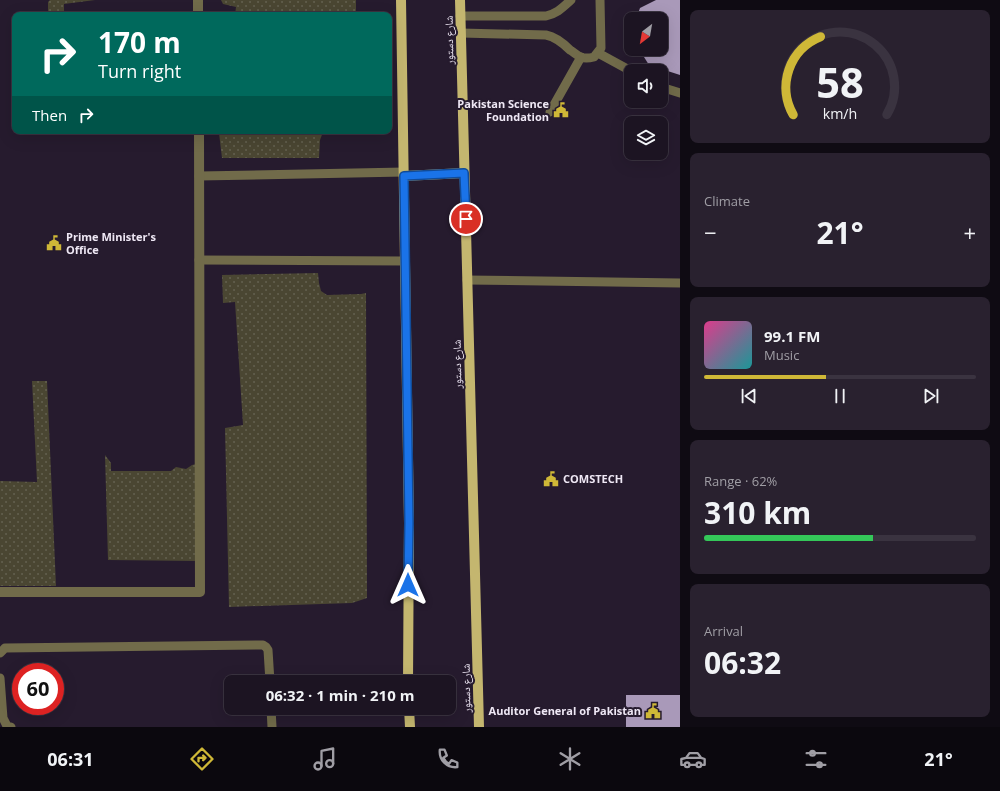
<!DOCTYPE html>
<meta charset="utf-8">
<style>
:root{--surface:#1c1422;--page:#29212f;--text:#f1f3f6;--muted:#a09ea5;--line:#3a3340;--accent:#cfb837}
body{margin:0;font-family:"Open Sans","Noto Naskh Arabic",sans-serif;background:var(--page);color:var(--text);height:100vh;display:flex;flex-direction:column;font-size:15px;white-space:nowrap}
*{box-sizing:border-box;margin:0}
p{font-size:13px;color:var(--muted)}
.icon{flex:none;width:22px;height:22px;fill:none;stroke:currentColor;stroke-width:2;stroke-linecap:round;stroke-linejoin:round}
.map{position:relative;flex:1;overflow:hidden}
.details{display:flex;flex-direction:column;gap:10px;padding:10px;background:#0f0b13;width:320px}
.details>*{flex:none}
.banner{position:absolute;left:12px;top:12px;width:380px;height:122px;border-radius:8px;box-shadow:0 4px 16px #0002,0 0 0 1px var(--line);background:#00695c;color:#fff;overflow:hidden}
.needle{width:26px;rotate:211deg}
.buttons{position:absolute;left:624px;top:12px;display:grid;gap:8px}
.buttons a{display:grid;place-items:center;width:44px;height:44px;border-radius:8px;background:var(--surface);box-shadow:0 4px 16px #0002,0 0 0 1px var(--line);font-size:20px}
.speed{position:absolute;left:12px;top:663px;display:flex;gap:8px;font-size:20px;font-weight:700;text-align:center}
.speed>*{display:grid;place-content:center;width:52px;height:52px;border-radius:50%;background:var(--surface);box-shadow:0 4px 16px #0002,0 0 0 1px var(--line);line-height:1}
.speed .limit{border:6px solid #d22;background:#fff;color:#111}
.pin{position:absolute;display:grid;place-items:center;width:34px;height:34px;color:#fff;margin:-17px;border:2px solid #fff;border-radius:50%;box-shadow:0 1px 4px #0007}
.me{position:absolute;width:44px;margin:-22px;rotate:0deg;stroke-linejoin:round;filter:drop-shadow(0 0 3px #0008)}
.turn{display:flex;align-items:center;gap:14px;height:84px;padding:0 20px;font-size:18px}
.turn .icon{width:52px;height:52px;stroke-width:2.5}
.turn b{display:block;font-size:28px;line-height:34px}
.then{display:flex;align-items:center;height:38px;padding:0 20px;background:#0003;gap:8px;font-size:15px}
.big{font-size:30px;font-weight:700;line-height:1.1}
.details .card{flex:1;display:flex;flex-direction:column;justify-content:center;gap:6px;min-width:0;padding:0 14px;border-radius:8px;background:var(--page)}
.details .dial{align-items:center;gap:0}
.dial svg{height:104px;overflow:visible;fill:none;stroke:var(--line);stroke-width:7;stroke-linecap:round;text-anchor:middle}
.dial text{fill:var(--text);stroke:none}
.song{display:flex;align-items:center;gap:12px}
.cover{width:48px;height:48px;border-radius:6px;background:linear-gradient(135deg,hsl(330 70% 55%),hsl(180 70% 35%))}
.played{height:4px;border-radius:2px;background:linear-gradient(90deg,var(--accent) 45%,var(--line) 45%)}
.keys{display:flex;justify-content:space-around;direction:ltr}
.heat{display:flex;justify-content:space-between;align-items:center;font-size:22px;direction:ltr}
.charge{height:6px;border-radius:3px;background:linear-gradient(90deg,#34c759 62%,var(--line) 0)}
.trip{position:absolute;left:224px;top:675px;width:232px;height:40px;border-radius:8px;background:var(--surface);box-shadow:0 4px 16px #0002,0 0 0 1px var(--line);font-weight:700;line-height:40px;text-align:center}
.tabs{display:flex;height:64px;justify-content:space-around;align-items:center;background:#0b080e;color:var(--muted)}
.tabs .icon{width:28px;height:28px}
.tabs .on{color:var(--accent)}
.tabs b{font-size:18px;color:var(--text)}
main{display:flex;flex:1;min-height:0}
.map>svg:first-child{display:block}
</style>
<main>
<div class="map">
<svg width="680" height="727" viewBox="0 0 680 727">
<defs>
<pattern id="grass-dots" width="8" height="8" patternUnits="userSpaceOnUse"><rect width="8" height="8" fill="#4a4632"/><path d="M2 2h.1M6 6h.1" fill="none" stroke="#646150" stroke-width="1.8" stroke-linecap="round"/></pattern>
</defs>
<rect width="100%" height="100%" fill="#261b2e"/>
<g fill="url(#grass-dots)">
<path d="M50,0H95L64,4V11L57,15H48V2Z"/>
<path d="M221,0H356V15H235L236,7L223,4Z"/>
<path d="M225,131H325L323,132L320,140L319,158H222L219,133Z"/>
<path d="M318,273L319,283L321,291L327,295L361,294L366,293L367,598L352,603L229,607L225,428L243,425L235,302L223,303L222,275Z"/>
<path d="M32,381H47L56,586H0V481L37,482Z"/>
<path d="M105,455L111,463V471H171L176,467L186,469L192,465L196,464V561L108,560Z"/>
</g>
<g fill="#a999b9">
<path d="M656,0H680V75L649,65L639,49H661V19H636L640,8Z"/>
<rect x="626" y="695" width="54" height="32"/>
</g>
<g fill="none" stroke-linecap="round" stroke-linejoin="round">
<g stroke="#716b4a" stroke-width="9">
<path d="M460,16H546C558,13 562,8 571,0"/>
<path d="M461,33L546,35C556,37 563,43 570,50C574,52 577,56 581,57C585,59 590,58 594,57L601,48L600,0"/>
<path d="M598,53L631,71"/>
<path d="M661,87L680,93"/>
<path d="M550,112L581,57"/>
<path d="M199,176L404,172"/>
<path d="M199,260L405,261"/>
<path d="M467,280L680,283"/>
<path d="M0,653L5,648L263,645L266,647L268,650L270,682"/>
<path d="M0,678L3,718L7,726L11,727"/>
<path d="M271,708L272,727"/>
</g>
<g stroke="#716b4a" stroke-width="10">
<path d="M198,0V15"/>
<path d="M0,592H200L199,131"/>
</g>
<g stroke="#c4b66f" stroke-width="10">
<path d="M401,0L409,523L408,682"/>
<path d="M460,0L479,727"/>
<path d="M404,176L464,173"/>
<path d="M409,708L410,727"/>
</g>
</g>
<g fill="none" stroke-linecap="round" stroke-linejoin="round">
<g stroke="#114b97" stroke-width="10">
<path id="route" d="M408,585L409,523L404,176L464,173L466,219"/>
</g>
<use href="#route" stroke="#1a73e8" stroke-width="7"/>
</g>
<defs>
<g id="civic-bare" transform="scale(1.2)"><path d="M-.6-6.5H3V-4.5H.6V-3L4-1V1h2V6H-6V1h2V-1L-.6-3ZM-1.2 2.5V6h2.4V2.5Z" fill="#cfb837" stroke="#261b2e" stroke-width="2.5" paint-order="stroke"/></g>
</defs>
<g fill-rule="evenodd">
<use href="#civic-bare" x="561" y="110"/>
<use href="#civic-bare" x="54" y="243"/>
<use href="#civic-bare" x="551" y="479"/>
<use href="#civic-bare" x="653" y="711"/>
</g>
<g text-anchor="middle" stroke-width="4" stroke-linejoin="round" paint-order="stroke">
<g font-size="11" fill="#efe8f5" stroke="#261b2e">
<text transform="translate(449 40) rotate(-91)" y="4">شارع دستور</text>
<text transform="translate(457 364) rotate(-91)" y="4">شارع دستور</text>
<text transform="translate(466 688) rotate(-91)" y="4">شارع دستور</text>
</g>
<g font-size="11" font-weight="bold" fill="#efe8f5" stroke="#261b2e" text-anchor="end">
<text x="549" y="108">Pakistan Science<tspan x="549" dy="13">Foundation</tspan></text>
<text x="66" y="241" text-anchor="start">Prime Minister's<tspan x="66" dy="13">Office</tspan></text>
<text x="563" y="483" text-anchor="start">COMSTECH</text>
<text x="641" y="715">Auditor General of Pakistan</text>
</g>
</g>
</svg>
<div class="buttons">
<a><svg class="needle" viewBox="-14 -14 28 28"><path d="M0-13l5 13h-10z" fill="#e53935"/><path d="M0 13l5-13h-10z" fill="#a09ea5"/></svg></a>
<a><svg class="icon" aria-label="sound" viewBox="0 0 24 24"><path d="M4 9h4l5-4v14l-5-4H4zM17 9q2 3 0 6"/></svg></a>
<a><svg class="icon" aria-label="layers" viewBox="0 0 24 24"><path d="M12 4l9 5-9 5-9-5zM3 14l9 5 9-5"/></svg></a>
</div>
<div class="speed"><div class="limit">60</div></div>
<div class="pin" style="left:466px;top:219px;background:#d93025"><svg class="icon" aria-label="arrive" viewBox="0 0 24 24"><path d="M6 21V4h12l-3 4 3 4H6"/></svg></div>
<svg class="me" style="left:408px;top:585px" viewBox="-20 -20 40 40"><path d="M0-17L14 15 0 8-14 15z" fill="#1a73e8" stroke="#fff" stroke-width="4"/></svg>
<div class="trip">06:32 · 1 min · 210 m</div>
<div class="banner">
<div class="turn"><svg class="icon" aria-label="right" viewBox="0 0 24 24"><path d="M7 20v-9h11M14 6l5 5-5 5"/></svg><div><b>170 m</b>Turn right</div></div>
<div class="then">Then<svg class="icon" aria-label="right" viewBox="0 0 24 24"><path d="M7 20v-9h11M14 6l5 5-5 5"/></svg></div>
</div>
</div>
<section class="details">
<div class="card dial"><svg viewBox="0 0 100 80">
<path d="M14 69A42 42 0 1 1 86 69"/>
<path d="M14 69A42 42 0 0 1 35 9" stroke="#cfb837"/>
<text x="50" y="56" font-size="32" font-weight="700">58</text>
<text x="50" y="72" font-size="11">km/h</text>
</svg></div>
<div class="card"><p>Climate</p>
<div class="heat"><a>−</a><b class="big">21°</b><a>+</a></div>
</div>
<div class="card">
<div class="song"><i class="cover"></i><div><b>99.1 FM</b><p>Music</p></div></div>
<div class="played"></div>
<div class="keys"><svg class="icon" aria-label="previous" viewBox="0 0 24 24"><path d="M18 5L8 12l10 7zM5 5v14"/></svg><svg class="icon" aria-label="pause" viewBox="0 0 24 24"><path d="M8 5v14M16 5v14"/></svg><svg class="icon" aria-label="next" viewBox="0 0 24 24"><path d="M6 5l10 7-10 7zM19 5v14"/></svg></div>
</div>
<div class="card"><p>Range · 62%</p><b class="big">310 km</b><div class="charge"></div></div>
<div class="card"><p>Arrival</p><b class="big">06:32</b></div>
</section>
</main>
<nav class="tabs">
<b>06:31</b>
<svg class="icon on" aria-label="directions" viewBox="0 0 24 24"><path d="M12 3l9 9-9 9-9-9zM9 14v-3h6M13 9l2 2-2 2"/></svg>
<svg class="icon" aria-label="music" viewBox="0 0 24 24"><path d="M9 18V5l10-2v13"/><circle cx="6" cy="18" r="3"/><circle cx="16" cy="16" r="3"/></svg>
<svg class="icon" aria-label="phone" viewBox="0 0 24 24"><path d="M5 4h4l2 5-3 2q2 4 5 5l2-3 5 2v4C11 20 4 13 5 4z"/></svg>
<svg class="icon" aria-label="climate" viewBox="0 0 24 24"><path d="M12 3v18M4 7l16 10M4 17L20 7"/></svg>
<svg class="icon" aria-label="car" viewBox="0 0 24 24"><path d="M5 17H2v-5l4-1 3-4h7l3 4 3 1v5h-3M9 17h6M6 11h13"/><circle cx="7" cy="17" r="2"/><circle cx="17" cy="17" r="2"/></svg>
<svg class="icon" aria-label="filters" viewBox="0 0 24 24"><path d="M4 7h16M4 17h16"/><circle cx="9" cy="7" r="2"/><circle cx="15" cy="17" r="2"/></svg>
<b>21°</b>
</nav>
